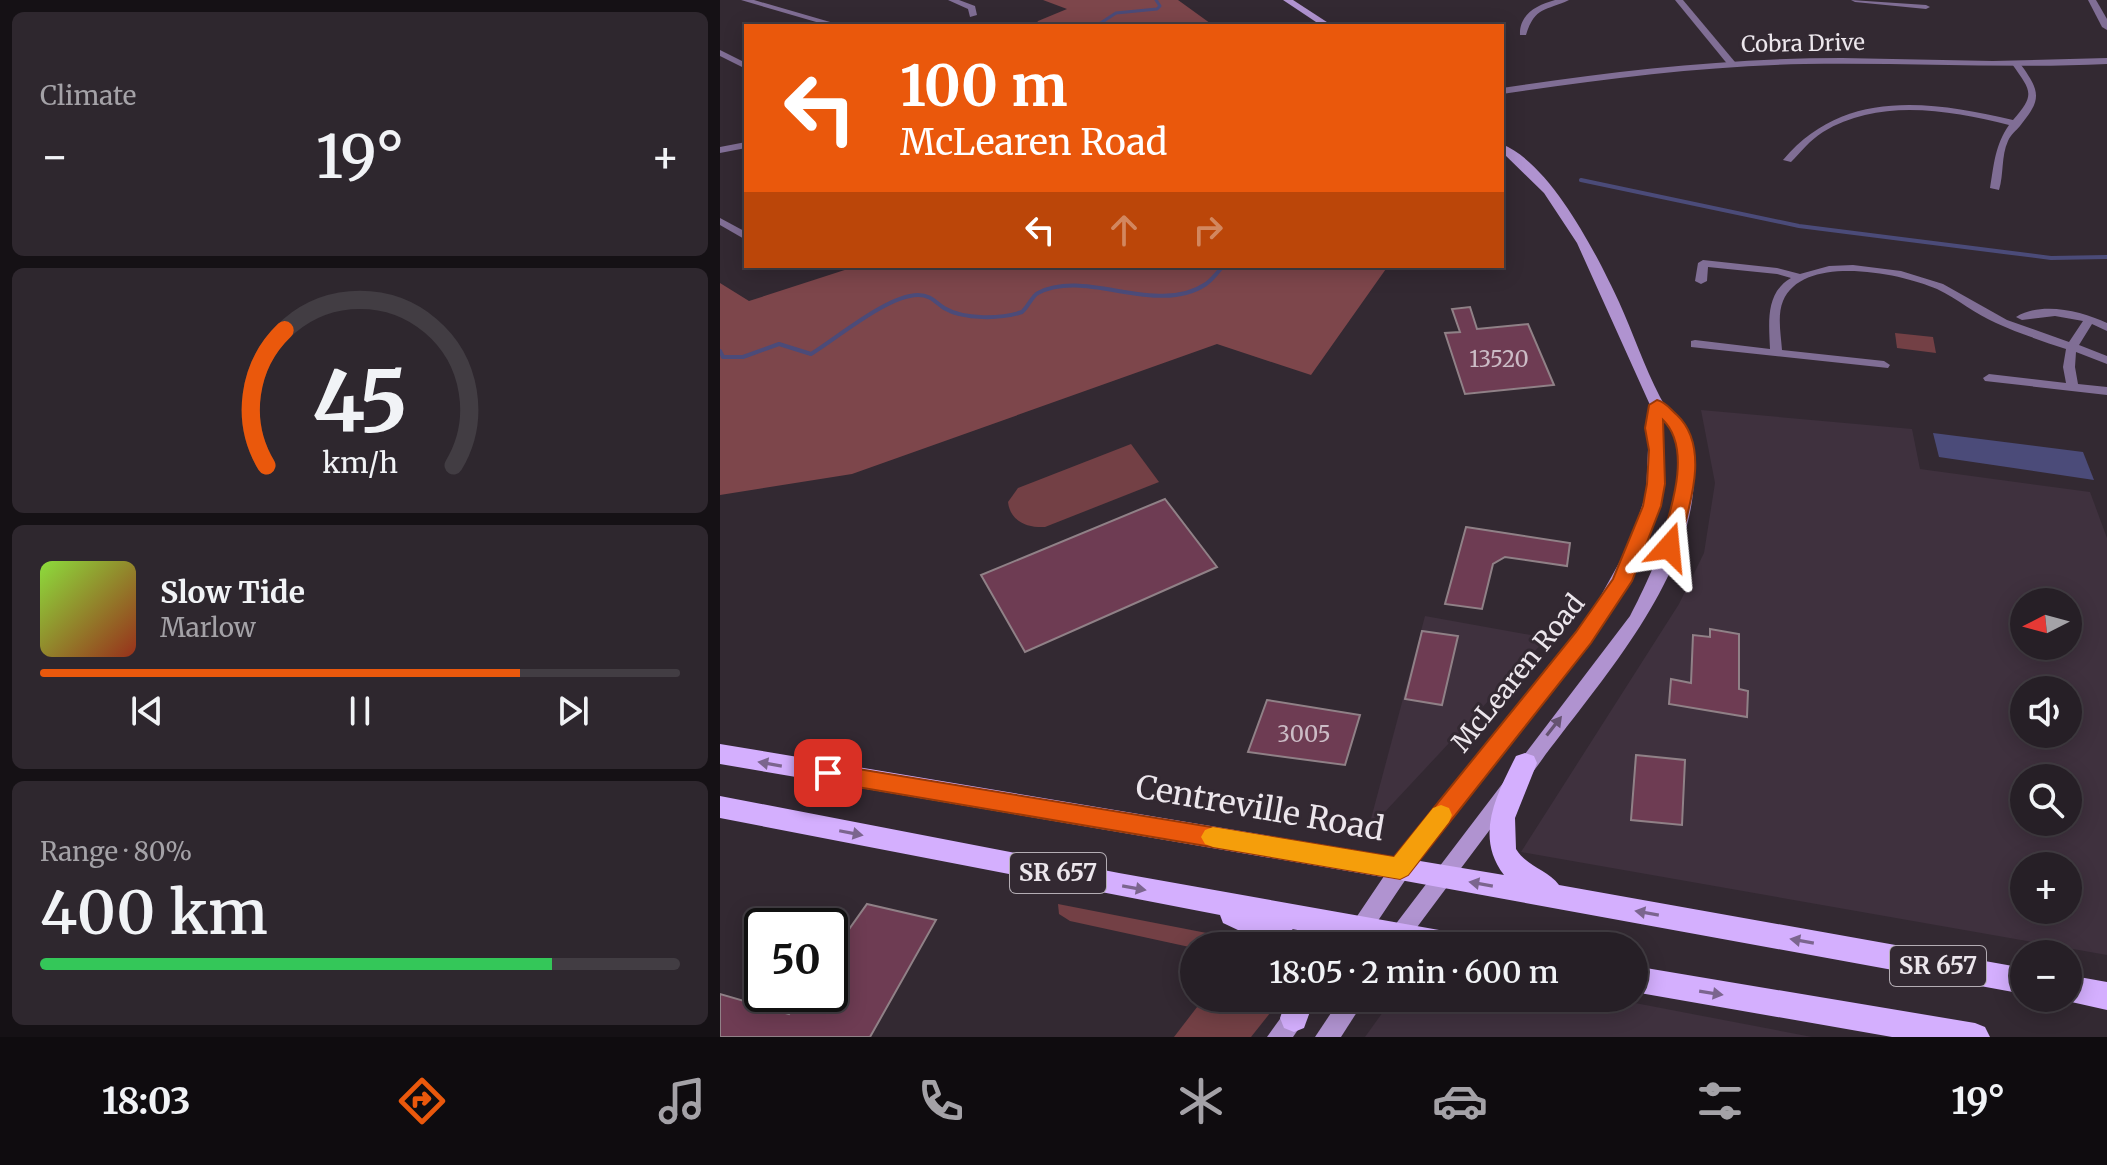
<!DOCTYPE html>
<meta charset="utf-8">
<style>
:root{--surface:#261f26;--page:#2e272e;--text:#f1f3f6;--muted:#a4a2a7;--line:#423d43;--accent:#ea580c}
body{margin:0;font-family:Merriweather,serif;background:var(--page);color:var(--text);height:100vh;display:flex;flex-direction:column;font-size:30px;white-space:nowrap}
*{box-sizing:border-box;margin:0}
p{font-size:26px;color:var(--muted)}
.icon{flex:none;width:44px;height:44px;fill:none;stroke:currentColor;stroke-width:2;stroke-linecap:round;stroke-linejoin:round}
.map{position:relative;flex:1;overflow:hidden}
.sheet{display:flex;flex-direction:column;gap:12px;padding:12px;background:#151115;width:720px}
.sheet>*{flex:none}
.guide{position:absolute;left:24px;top:24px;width:760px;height:244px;border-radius:0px;box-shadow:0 4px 20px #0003,0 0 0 2px var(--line);background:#ea580c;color:#fff;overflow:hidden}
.needle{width:52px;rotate:264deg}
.buttons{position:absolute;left:1290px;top:588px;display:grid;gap:16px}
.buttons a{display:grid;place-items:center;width:72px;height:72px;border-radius:50%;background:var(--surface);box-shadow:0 4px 20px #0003,0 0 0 2px var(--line);font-size:40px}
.speed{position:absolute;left:24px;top:908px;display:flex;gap:16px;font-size:40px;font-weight:700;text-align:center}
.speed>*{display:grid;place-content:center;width:104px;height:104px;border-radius:50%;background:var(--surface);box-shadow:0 4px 20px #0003,0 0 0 2px var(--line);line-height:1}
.speed .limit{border:4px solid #111;border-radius:12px;background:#fff;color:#111}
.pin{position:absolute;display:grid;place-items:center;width:68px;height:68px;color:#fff;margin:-34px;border-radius:16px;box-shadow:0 4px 12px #0006}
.me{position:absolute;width:88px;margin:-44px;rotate:18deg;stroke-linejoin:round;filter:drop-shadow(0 0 6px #0008)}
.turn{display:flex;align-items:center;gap:28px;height:168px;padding:0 24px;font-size:36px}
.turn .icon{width:104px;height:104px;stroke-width:2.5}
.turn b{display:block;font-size:56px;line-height:68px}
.lanes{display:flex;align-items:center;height:76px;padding:0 24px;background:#0003;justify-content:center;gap:40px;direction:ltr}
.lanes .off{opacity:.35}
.big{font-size:60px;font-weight:600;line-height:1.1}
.sheet .tile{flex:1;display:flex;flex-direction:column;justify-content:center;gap:12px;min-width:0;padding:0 28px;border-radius:12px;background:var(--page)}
.sheet .dial{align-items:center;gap:0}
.dial svg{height:208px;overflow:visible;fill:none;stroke:var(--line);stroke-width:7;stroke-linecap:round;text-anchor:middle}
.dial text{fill:var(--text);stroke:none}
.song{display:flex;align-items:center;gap:24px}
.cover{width:96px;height:96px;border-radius:12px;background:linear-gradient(135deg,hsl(90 70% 55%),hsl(10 70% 35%))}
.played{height:8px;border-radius:4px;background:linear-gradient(90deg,var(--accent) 75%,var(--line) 75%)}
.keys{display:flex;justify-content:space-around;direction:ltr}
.heat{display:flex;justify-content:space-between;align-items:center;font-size:44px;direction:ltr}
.charge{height:12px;border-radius:6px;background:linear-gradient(90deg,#34c759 80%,var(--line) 0)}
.trip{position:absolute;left:460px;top:932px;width:468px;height:80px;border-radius:40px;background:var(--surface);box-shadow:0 4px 20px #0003,0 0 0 2px var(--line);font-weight:600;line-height:80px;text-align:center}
.menu{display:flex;height:128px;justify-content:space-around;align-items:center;background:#0f0c0f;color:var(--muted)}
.menu .icon{width:56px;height:56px}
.menu .current{color:var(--accent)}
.menu b{font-size:36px;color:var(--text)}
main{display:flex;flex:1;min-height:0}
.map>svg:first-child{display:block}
</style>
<main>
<section class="sheet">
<div class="tile"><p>Climate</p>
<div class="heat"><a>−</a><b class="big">19°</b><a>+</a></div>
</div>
<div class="tile dial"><svg viewBox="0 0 100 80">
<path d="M14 69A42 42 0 1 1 86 69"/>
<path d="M14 69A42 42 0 0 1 21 17" stroke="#ea580c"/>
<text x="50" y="56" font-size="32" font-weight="700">45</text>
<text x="50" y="72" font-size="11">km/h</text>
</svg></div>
<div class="tile">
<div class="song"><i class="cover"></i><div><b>Slow Tide</b><p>Marlow</p></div></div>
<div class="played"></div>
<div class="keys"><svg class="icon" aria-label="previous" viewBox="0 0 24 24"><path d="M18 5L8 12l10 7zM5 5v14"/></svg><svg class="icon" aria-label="pause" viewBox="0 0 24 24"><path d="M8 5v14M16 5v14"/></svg><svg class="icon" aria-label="next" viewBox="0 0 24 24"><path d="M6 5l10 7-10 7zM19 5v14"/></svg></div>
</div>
<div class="tile"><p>Range · 80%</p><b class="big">400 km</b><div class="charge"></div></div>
</section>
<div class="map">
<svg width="1387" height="1037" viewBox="0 0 1387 1037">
<rect width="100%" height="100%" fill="#332932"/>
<g fill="#3f313e" fill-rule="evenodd">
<path d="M981,410L1192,429L1200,469L1370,492L1387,538V955L801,852L959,604L984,553L995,483ZM1304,602H1348V646H1304ZM1304,690H1348V734H1304ZM1304,778H1348V822H1304ZM1304,866H1348V910H1304Z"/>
<path d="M705,616L827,638L648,830Z"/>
<path d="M673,998H889L1092,1037H645Z"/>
</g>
<g fill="#734045">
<path d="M1175,333L1213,337L1216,353L1177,348Z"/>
<path d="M411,444L439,482L325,527C307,528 290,521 288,502L298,488Z"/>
<path d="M338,904L543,944L547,946L474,948L350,921L339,914Z"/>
<path d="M484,998H562L531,1037H454Z"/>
</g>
<g fill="#7d464b">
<path d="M323,0H458L494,26H315L318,21L347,9Z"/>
<path d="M137,266H668L591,375L497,344L132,474L0,495V283L29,301Z"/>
</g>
<path fill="#4b4b79" d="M1213,433L1363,452L1374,480L1219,457Z"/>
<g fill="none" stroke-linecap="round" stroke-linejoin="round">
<path stroke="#4b4b79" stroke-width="3" d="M376,26L396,13L437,9L440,6L436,0"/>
<g stroke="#4b4b79" stroke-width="4">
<path d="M861,180L1079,226L1331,258L1387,257"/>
<path d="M0,351L3,357H23L59,344L91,354C117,338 168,295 198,295C211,295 215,302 224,308C244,320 282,319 302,312C308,307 312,296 318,293C366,268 437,317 486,284C492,280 498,272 503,266"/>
</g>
</g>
<g fill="#6e3c53" stroke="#908187" stroke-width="2">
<path d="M750,307L757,329L808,324L834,385L745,394L725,333L740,332L732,309Z"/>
<path d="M445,499L497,567L305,652L261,575Z"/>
<path d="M746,527L850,543L847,566L785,557L773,564L762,609L725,604Z"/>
<path d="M990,629L1019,634V689L1028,691L1027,717L949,704L951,679L971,683L973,635L990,637Z"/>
<path d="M702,631L738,636L722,705L685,699Z"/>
<path d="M547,700L640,715L625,765L528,752Z"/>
<path d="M916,755L965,760L962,825L911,820Z"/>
<path d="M147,904L216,920L150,1037H0V994L69,1014L83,994H110V956Z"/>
</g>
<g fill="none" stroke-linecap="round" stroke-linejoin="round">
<g fill="#806e95" fill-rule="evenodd">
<path d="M21,0H34L117,24L110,26Z"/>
<path d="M228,0H239L255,6L257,15L250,17L248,9Z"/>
<path d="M835,0H849C826,11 815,6 806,35H800C799,14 817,5 835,0Z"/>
<path d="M955,0H963L1015,62V66H1009Z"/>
<path d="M1131,0L1206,5L1210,7L1206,9L1135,2Z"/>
<path d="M0,50L26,63V69L0,56Z"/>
<path d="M1296,61L1299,62C1321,92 1322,99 1300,126C1296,131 1291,134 1288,141C1281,156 1284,174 1279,190L1270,188C1274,164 1275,145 1289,125C1229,110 1159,98 1103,132C1090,140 1081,152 1071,162L1063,160C1124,88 1210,101 1293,120C1316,94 1311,91 1292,64Z"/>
<path d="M26,142V148L0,153V147Z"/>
<path d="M0,218L26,232V240L0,225Z"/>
<path d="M983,260L1057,268L1080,274L1109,266L1133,265L1181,271L1223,284L1287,320L1349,342L1363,321L1335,316L1302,320L1296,317C1321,301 1362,311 1387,323V331L1372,324L1359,345L1387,356V364L1356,352L1355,367L1358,384L1387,387V395L1265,381L1263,378L1269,374L1346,383L1343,367L1346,349C1322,341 1298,333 1276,323C1255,314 1238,299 1217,289C1181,273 1083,253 1063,301C1057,315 1061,335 1062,350L1164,361L1170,365L1168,368L971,347V341L975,340L1050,349C1049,323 1045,293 1071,278L1057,274L988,267L987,281L981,284L975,281L978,263Z"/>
</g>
<g fill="#806e95" fill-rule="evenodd">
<path d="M1368,0H1376L1387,19V30L1382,27Z"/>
<path d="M1122,58L1273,61L1387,58V64C1286,69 1185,62 1084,64C983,66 882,79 782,94V88C895,71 1008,58 1122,58Z"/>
</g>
<g fill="#b093d0" fill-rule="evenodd">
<path d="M563,0H573L613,26H602Z"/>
<path d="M782,144C832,165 877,255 899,302C913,333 924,366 940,397C950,416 968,424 972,447C990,563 884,675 821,761C775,823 729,884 683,946H659L910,616C932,574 986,461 943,421C942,449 947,478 939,506C909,616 809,718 738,807C703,851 673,899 641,946H617L691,836L828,668L874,608L909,545L926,494L930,405L857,243L824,193L782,152Z"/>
<path d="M575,998H600L573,1037H547Z"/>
<path d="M621,998H646L621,1037H595Z"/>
</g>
<g fill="#d4affe" fill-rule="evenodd">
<path d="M0,744L784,875C754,836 777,794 796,756L805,753L814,756L817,763L795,818L796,849C807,867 828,870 839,885L1304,968V994L680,880L0,764Z"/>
<path d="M0,796L399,873L736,933L746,937L750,946H666L572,929L585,946H552L503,923L500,915L0,818Z"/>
<path d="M914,966L1255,1023L1265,1027L1270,1037H1172L914,992Z"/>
<path d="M1348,975L1387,982V1010L1338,999L1348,998Z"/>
<path d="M567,998H595L584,1028L574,1032L564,1028L560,1018Z"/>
</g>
</g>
<defs><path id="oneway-solid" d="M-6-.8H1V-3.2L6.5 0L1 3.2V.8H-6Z" transform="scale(2)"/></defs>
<use fill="#655371" href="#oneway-solid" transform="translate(834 726) rotate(-52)"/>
<g fill="#7b658e">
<use href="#oneway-solid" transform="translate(50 764) rotate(-170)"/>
<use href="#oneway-solid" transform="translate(131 833) rotate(11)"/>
<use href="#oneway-solid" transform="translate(761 884) rotate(-170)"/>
<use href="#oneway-solid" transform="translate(414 888) rotate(10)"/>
<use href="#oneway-solid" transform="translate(927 913) rotate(-170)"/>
<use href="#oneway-solid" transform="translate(1082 941) rotate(-170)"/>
<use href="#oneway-solid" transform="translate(991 993) rotate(9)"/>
</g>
<path fill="#ea580c" stroke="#983908" stroke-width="2" d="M937,400C946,402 950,409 957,415C991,447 969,507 959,547L949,553L940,547C950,512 973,449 943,420L945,484L941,506L912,581L871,643L688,875L680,879L108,782L100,780L97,773L100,766L108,764L674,857L856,632L893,579L923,506L927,484L929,450L925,428L929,405Z"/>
<path fill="#f59e0b" d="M721,805L729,808L732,815L729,822L688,875L680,879L493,847L485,844L481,837L485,830L493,827L674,857L713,808Z"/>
<g text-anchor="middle" stroke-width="6" stroke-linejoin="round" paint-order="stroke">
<g font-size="22" fill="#ece6ec" stroke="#332932">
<text transform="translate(1083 43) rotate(-1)" y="8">Cobra Drive</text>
</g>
<g font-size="22" fill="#ccbcc6">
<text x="779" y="367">13520</text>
<text x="584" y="742">3005</text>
</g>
<g fill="#332932" stroke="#b4adb4" stroke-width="2">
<rect x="290" y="853" width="96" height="40" rx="6"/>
<rect x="1170" y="946" width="96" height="40" rx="6"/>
</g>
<g font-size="24" font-weight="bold" fill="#ece6ec">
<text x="338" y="881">SR 657</text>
<text x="1218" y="974">SR 657</text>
</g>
<g font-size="26" fill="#ece6ec" stroke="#332932">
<text transform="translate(798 673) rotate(-51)" y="9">McLearen Road</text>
</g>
<g font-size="32" fill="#ece6ec" stroke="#332932">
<text transform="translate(540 808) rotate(10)" y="11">Centreville Road</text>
</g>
</g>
</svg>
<div class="buttons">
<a><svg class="needle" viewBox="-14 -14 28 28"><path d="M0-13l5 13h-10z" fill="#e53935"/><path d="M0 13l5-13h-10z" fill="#a4a2a7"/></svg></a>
<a><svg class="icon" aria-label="sound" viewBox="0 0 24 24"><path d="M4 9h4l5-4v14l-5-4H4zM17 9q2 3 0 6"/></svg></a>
<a><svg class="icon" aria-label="search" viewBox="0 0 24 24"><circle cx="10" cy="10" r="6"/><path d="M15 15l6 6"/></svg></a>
<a>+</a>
<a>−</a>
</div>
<div class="speed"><div class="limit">50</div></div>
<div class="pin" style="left:108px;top:773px;background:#d93025"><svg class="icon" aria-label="arrive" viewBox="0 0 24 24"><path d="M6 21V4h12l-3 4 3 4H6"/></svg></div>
<svg class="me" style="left:949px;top:547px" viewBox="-20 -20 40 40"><path d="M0-17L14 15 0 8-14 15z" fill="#ea580c" stroke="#fff" stroke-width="4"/></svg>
<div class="trip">18:05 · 2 min · 600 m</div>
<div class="guide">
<div class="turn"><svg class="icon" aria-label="left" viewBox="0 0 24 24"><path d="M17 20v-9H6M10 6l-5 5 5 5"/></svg><div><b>100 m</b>McLearen Road</div></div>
<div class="lanes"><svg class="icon" aria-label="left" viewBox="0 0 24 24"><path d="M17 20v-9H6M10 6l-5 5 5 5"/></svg><svg class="icon off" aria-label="ahead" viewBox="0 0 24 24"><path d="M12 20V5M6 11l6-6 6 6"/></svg><svg class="icon off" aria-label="right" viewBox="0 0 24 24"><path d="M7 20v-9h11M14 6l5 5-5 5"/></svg></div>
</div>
</div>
</main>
<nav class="menu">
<b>18:03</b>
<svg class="icon current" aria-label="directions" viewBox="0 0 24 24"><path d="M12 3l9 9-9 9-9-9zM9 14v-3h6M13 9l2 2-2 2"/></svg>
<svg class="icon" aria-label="music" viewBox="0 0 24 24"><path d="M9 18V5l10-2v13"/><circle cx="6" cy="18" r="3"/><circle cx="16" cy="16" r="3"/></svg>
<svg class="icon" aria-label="phone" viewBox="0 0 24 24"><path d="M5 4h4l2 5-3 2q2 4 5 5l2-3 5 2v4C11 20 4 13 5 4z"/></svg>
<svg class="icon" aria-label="climate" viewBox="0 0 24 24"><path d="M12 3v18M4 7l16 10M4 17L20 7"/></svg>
<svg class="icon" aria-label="car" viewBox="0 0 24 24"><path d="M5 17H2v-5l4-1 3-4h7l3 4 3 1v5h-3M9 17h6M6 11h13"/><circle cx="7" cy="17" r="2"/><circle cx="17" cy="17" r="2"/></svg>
<svg class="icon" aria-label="filters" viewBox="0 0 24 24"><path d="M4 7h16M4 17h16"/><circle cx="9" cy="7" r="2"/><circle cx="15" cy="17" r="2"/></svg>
<b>19°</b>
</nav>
